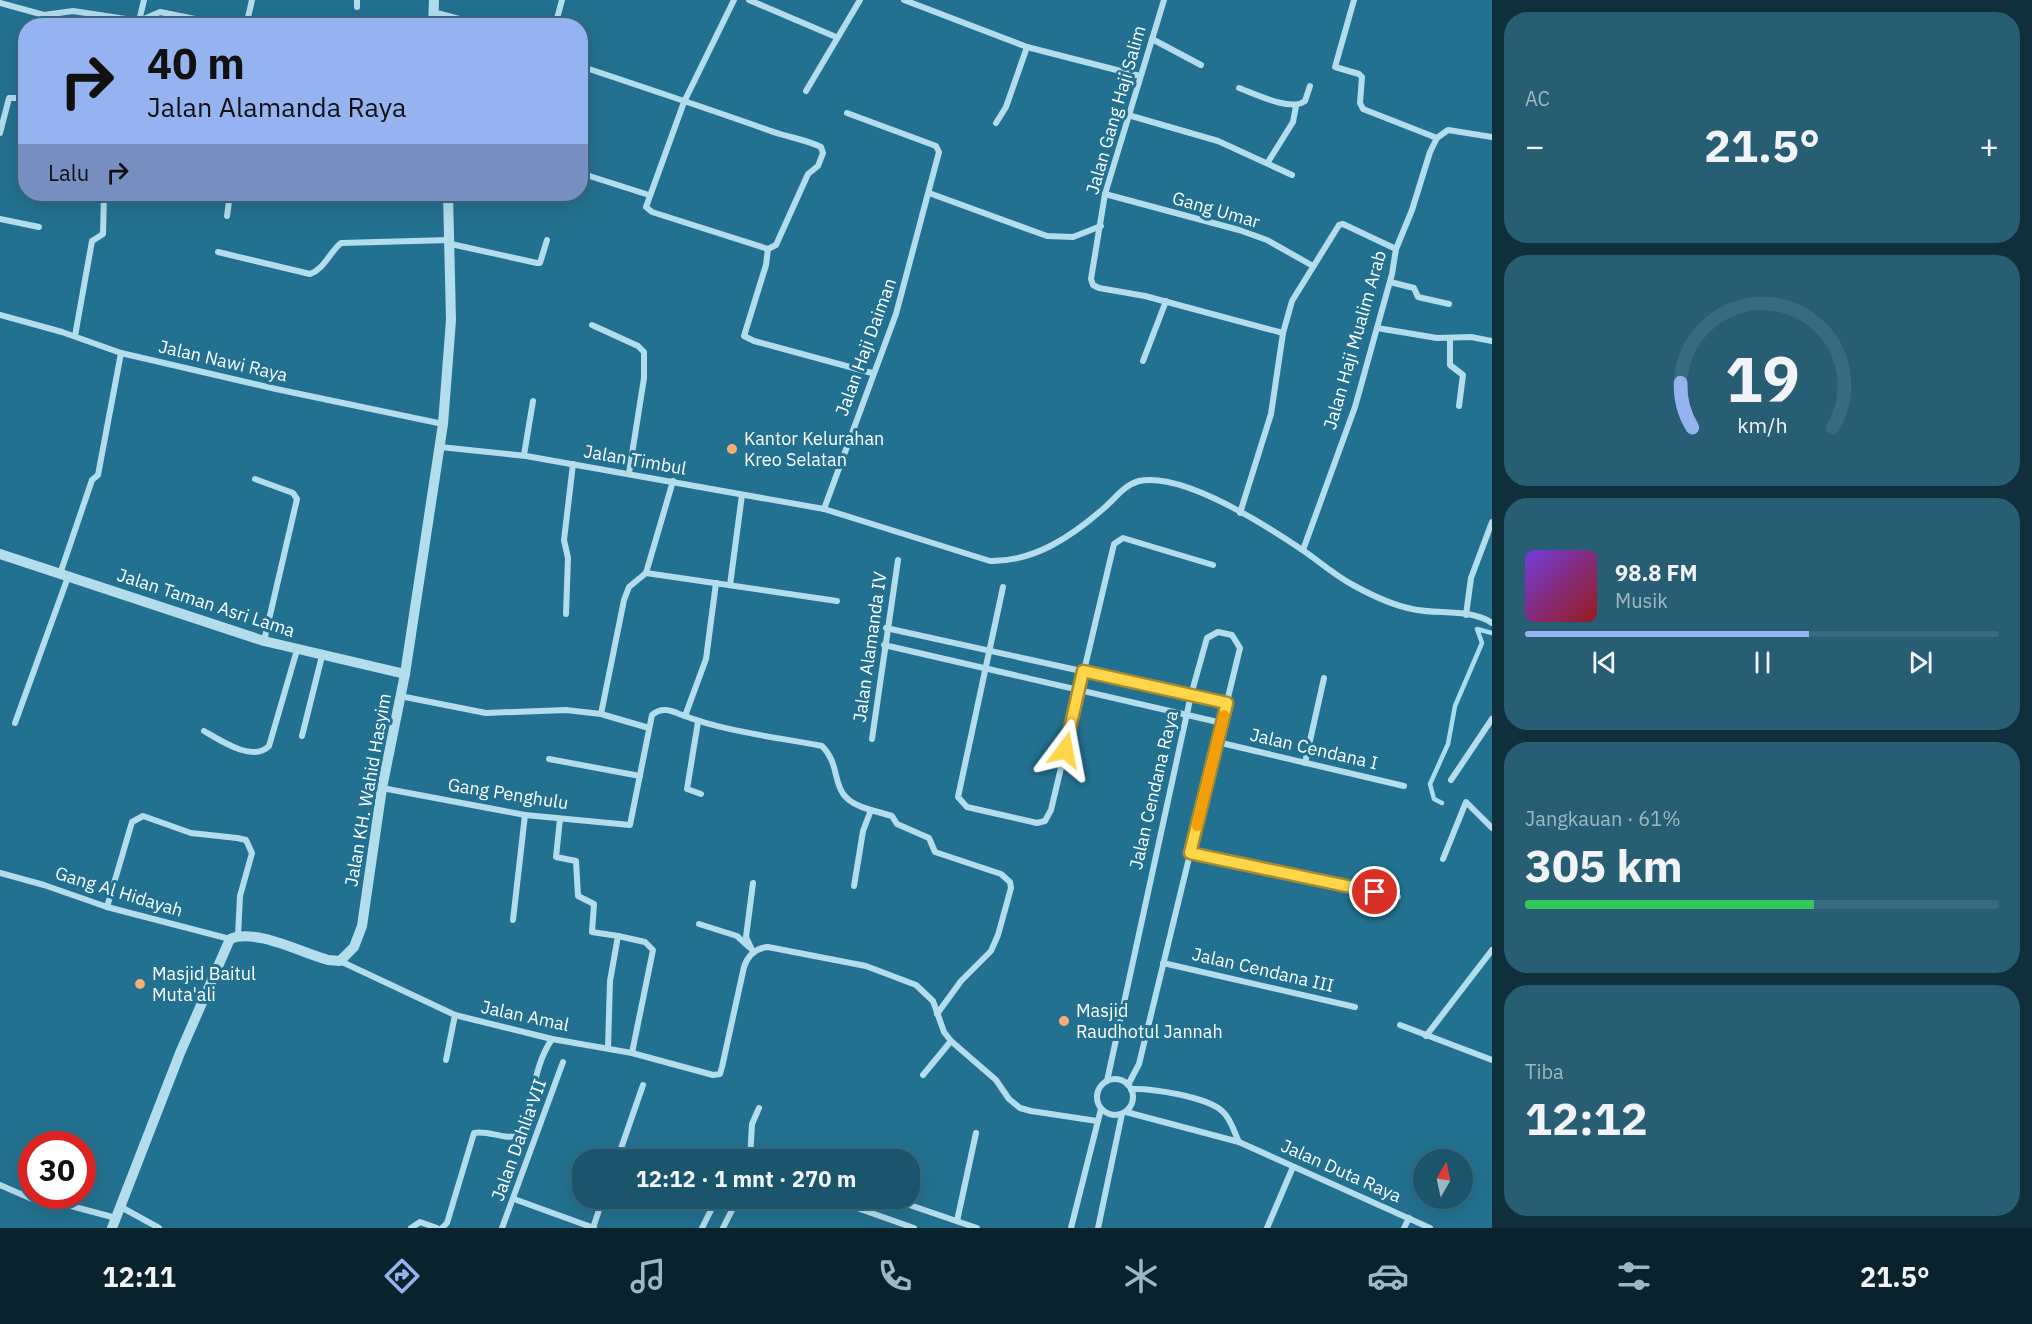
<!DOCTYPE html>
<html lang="id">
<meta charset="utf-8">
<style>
:root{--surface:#1a556c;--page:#275e74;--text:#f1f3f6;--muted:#9fb7c2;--line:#386b7f;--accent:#95b2f1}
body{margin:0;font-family:"IBM Plex Sans",sans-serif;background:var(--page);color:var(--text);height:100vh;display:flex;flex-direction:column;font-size:22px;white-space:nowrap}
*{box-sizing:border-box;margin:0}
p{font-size:20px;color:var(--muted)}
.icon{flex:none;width:33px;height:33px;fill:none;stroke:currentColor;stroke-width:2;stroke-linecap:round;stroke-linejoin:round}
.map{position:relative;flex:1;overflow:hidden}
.sheet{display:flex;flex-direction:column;gap:12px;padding:12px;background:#0e2f3b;width:540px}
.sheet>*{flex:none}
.top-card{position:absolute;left:18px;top:18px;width:570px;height:183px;border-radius:24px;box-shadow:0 6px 24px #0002,0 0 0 2px var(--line);background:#95b2f1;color:#111;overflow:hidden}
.needle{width:39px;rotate:9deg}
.tools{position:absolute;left:1413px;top:1149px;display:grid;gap:12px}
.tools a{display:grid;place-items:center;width:60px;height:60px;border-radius:50%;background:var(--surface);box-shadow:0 6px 24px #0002,0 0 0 2px var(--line);font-size:30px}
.speed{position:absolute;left:18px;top:1131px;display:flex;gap:12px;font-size:30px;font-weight:700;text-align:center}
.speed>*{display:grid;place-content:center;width:78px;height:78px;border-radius:50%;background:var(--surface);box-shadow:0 6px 24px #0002,0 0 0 2px var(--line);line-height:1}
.speed .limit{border:9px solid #d22;background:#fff;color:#111}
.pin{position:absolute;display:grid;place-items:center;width:51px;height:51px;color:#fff;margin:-26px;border:3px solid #fff;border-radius:50%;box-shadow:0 2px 6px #0007}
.me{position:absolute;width:66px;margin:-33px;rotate:13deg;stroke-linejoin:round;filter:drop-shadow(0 0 4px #0008)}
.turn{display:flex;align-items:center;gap:21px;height:126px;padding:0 30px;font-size:27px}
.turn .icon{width:78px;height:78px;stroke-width:2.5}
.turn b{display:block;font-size:42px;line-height:51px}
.then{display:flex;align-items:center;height:57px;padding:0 30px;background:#0003;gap:12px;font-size:22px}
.big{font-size:45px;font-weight:700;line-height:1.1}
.sheet .tile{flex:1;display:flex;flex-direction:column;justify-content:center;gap:9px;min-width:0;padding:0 21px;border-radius:24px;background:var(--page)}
.sheet .dial{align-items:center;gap:0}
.dial svg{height:156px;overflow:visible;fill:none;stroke:var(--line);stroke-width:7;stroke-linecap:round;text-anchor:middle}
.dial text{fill:var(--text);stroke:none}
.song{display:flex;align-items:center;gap:18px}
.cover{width:72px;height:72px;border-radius:9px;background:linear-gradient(135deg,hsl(260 70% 55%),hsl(0 70% 35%))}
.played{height:6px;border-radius:3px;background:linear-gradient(90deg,var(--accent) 60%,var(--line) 60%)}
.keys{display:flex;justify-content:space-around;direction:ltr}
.heat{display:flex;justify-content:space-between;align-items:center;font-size:33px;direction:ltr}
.charge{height:9px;border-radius:4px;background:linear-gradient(90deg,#34c759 61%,var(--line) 0)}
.trip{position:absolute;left:572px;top:1149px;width:348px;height:60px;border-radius:24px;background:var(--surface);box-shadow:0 6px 24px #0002,0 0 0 2px var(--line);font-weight:700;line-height:60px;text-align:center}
.tab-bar{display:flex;height:96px;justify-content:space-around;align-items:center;background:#0a222b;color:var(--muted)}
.tab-bar .icon{width:42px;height:42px}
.tab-bar .current{color:var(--accent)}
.tab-bar b{font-size:27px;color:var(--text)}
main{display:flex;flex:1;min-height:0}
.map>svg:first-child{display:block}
</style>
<main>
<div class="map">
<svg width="1492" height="1228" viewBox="0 0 1492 1228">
<rect width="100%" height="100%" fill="#237190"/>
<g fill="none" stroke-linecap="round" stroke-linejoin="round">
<path stroke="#a9dced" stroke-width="4.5" d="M1442,803L1434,799L1430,784L1448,744L1455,706L1482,643L1477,629L1492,633"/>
<g stroke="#b4ddec" stroke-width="6">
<path d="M749,0L836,37"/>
<path d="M904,0L1027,47L1140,76"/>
<path d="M1164,0L1105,194L1091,279L1093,285L1099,288L1145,296L1283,333"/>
<path d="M1354,0L1335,67L1359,74L1362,77L1360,103L1363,109L1437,138"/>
<path d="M0,3L44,15L73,11L139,21L160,12L230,26"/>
<path d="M357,7V0"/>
<path d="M433,12L486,26"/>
<path d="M432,18L451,26"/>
<path d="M139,21L144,0"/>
<path d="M42,26L44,15"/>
<path d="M246,26L252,0"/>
<path d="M555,26L562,0"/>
<path d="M1152,39L1201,65"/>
<path d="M580,66C643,87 706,108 768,130C786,137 805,139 821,147L823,153L818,166L808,174L776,245L768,249L652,212L646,207L684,102L734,0"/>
<path d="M1239,88C1255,94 1291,112 1305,101L1310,86"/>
<path d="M806,91L860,0"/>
<path d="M1128,115L1218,141L1292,175"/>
<path d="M996,123L1006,107L1027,47"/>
<path d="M0,133L9,98H26"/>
<path d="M1268,162L1293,122L1296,106"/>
<path d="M580,173L649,195"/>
<path d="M929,193L1047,236L1073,237L1101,226"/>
<path d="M1105,194L1239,230L1267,240L1313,266"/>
<path d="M227,216L230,194"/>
<path d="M0,219L39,227"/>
<path d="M451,244L537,263H540L547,240"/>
<path d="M768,249L766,265L744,336L754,341L872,373"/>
<path d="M218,252L310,274C325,268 329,253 341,243L450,240"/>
<path d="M1390,282L1414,288L1418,297L1449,304"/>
<path d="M0,315L62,332L121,353L276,389L443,424"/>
<path d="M592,325L638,346L644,352V378L629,473"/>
<path d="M1377,328L1437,338L1471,337L1492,341"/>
<path d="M75,336L92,241L103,234L104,194"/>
<path d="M1450,339V365L1463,375L1459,406"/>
<path d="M1143,361L1166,301"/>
<path d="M440,447L526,456L824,509L990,561C1034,562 1072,536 1103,509C1115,499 1124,485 1139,481C1183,472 1267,526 1304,551C1320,562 1336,576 1353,585C1371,595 1392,605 1412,609C1437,615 1470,608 1492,623"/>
<path d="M524,455L533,401"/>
<path d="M255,479L293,493L297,499L264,641"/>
<path d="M824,509L896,314L939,152L936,146L847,113"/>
<path d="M1240,513L1271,414L1283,333L1292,301L1339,225L1343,224L1396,249"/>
<path d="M1303,550L1355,407L1392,274L1396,249L1412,210L1430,152L1437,138L1448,130L1492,137"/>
<path d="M646,573L673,481"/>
<path d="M60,574L92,480L98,475L121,353"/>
<path d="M730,585L742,495"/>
<path d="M1003,587L958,797L967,807L1037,823L1045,821L1051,810L1114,544L1123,538L1213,565"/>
<path d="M566,614L568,558L564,540L573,464"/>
<path d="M1466,615L1471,578L1492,522"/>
<path d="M886,628L1227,703"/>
<path d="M884,645L1222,723"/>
<path d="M400,696L486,713L566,710L601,714L649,728"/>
<path d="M601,714L624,600L629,587L646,573L837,601"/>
<path d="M685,716L706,659L716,583"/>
<path d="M698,722L687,789L701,794"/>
<path d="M15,723L68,577"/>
<path d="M204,731C220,740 253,763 269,746L297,650"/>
<path d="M302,736L322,656"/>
<path d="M872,739L898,560"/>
<path d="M1217,742L1404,786"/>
<path d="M549,759L640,776"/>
<path d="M1305,763L1324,678"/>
<path d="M1451,780L1492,719"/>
<path d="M382,788L525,815L630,825L652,715C662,706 672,711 682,715C726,732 776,737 822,746C846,770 824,798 871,810L863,831L854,886"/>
<path d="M871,810L892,816L897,824L929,838L935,852L1001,874L1010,882L1011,888L998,935L991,951L961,981L937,1014"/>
<path d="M560,819L556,857L576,861L578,896L594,904L592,932L618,936L610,981L608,1048"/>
<path d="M1190,853L1398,897"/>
<path d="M1443,859L1466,802L1492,828"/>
<path d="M0,873L44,885L107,907L230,939"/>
<path d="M753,883L746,937L753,952"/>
<path d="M107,907L132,822L143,816L191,833L237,838L246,840L252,853L240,896L238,936"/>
<path d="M513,920L525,815"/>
<path d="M699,924L737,936L749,947"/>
<path d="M618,936L645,942L653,950L632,1053"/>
<path d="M340,961L455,1015L552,1039L632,1053L713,1075L720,1074L722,1067L744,967C748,955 755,948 768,947L866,966L916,985L933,1001L944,1032L951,1041L996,1080L1009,1099L1020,1108L1031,1111L1097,1121"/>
<path d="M1163,963L1355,1007"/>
<path d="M1400,1025L1492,1060"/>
<path d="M1426,1036L1492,950"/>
<path d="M446,1060L455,1015"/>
<path d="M923,1075L951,1041"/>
<circle cx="1115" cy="1097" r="18"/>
<path d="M1107,1081L1191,695L1207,638L1218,632L1232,635L1240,648L1139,1064L1128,1085"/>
<path d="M1131,1089C1151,1088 1209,1097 1223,1112C1231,1119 1234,1132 1239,1142"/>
<path d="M1126,1112L1239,1142L1430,1228"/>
<path d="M617,1160L643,1085"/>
<path d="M750,1160L752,1124L759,1108"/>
<path d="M0,1185L39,1202L71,1206L116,1218"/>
<path d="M829,1198L914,1228"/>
<path d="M889,1198L977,1228"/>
<path d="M514,1199L594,1228"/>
<path d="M121,1207L159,1228"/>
<path d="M957,1221L976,1133"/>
<path d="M411,1228L420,1222L437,1228"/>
<path d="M442,1228L447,1223L474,1133C490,1130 505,1141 520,1135C535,1105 531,1070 552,1039"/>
<path d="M502,1228L563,1062"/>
<path d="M593,1228L603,1198"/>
<path d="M702,1228L717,1198"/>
<path d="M723,1228L738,1198"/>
<path d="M1071,1228L1101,1109"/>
<path d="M1098,1228L1122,1114"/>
<path d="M1267,1228L1293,1167"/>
<path d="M1404,1228L1409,1218"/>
</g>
<g stroke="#b4ddec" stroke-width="10">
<path d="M433,26L434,0"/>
<path d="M0,554L264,641L405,674"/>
<path d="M112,1228L180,1053L230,939C255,928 302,953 328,960L340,961L354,947L362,926L382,788L405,674L443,424L451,320L448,194"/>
</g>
</g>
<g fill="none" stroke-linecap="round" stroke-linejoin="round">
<g stroke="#a68a30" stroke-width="15">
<path id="route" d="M1065,750L1083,671L1227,703L1190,853L1375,892"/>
</g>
<use href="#route" stroke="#ffd54a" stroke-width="10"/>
<path stroke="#f59e0b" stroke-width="10" d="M1197,826L1224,715"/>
</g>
<g fill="#f7ae77" stroke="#237190" stroke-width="2">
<circle cx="732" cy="449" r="6"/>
<circle cx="140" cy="984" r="6"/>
<circle cx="1064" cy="1021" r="6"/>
</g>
<g text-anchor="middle" stroke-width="6" stroke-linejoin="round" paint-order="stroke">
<g font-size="18" fill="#fff" stroke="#237190">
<text transform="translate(1116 110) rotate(-74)" y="6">Jalan Gang Haji Salim</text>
<text transform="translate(1216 210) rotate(16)" y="6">Gang Umar</text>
<text transform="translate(1355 340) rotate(-74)" y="6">Jalan Haji Mualim Arab</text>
<text transform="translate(866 347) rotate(-70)" y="6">Jalan Haji Daiman</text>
<text transform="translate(223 361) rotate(13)" y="6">Jalan Nawi Raya</text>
<text transform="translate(635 460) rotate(10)" y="6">Jalan Timbul</text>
<text transform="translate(206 603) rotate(18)" y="6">Jalan Taman Asri Lama</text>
<text transform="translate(870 647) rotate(-82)" y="6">Jalan Alamanda IV</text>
<text transform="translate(1314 749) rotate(13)" y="6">Jalan Cendana I</text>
<text transform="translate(368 790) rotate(-80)" y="6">Jalan KH. Wahid Hasyim</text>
<text transform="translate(1154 790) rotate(-77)" y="6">Jalan Cendana Raya</text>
<text transform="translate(508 794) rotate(9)" y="6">Gang Penghulu</text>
<text transform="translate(119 892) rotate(17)" y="6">Gang Al Hidayah</text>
<text transform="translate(1263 970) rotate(13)" y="6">Jalan Cendana III</text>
<text transform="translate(525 1016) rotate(12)" y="6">Jalan Amal</text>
<text transform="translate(519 1140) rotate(-70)" y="6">Jalan Dahlia VII</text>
<text transform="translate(1341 1171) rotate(24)" y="6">Jalan Duta Raya</text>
</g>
<g font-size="18" fill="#fff" stroke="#237190" text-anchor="start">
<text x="744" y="445">Kantor Kelurahan<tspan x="744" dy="21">Kreo Selatan</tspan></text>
<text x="152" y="980">Masjid Baitul<tspan x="152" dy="21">Muta'ali</tspan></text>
<text x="1076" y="1017">Masjid<tspan x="1076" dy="21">Raudhotul Jannah</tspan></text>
</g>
</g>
</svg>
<div class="tools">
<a><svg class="needle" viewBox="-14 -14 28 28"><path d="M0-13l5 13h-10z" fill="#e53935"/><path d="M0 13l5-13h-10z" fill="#9fb7c2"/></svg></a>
</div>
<div class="speed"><div class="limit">30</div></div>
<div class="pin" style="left:1375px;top:892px;background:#d93025"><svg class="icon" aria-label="arrive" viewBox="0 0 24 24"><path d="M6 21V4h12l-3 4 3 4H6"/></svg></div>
<svg class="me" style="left:1065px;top:750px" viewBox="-20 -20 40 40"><path d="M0-17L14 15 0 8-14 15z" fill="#ffd54a" stroke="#fff" stroke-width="4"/></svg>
<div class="trip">12:12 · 1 mnt · 270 m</div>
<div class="top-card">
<div class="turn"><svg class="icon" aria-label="right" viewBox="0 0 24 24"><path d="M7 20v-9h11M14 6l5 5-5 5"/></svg><div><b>40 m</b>Jalan Alamanda Raya</div></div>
<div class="then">Lalu<svg class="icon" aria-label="right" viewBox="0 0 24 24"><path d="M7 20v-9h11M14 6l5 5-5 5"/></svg></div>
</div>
</div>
<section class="sheet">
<div class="tile"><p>AC</p>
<div class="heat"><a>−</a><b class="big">21.5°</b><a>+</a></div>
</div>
<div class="tile dial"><svg viewBox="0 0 100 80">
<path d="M14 69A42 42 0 1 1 86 69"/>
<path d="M14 69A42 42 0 0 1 8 46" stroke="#95b2f1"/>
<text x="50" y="56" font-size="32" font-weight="700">19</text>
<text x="50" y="72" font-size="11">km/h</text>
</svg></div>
<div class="tile">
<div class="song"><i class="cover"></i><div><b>98.8 FM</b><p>Musik</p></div></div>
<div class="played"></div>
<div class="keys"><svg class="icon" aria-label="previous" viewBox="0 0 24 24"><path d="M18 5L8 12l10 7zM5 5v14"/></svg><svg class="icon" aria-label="pause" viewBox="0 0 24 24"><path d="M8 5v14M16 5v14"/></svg><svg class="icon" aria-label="next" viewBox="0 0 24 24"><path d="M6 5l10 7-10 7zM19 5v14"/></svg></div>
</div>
<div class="tile"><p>Jangkauan · 61%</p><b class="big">305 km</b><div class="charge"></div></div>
<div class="tile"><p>Tiba</p><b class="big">12:12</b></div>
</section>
</main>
<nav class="tab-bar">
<b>12:11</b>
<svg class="icon current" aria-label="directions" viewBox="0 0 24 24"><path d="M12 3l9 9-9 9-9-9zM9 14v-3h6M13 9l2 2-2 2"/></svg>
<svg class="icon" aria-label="music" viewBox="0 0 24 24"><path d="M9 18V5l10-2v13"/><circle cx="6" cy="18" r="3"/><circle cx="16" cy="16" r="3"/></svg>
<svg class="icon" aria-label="phone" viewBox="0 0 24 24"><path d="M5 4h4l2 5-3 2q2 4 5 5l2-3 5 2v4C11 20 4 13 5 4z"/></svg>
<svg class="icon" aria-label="climate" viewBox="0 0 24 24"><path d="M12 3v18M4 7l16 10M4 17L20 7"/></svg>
<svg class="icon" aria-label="car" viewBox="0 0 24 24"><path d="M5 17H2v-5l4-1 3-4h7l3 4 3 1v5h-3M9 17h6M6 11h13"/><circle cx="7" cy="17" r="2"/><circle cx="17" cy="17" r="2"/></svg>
<svg class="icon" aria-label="filters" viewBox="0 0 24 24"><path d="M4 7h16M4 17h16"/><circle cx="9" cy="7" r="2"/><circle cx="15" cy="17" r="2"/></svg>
<b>21.5°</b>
</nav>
